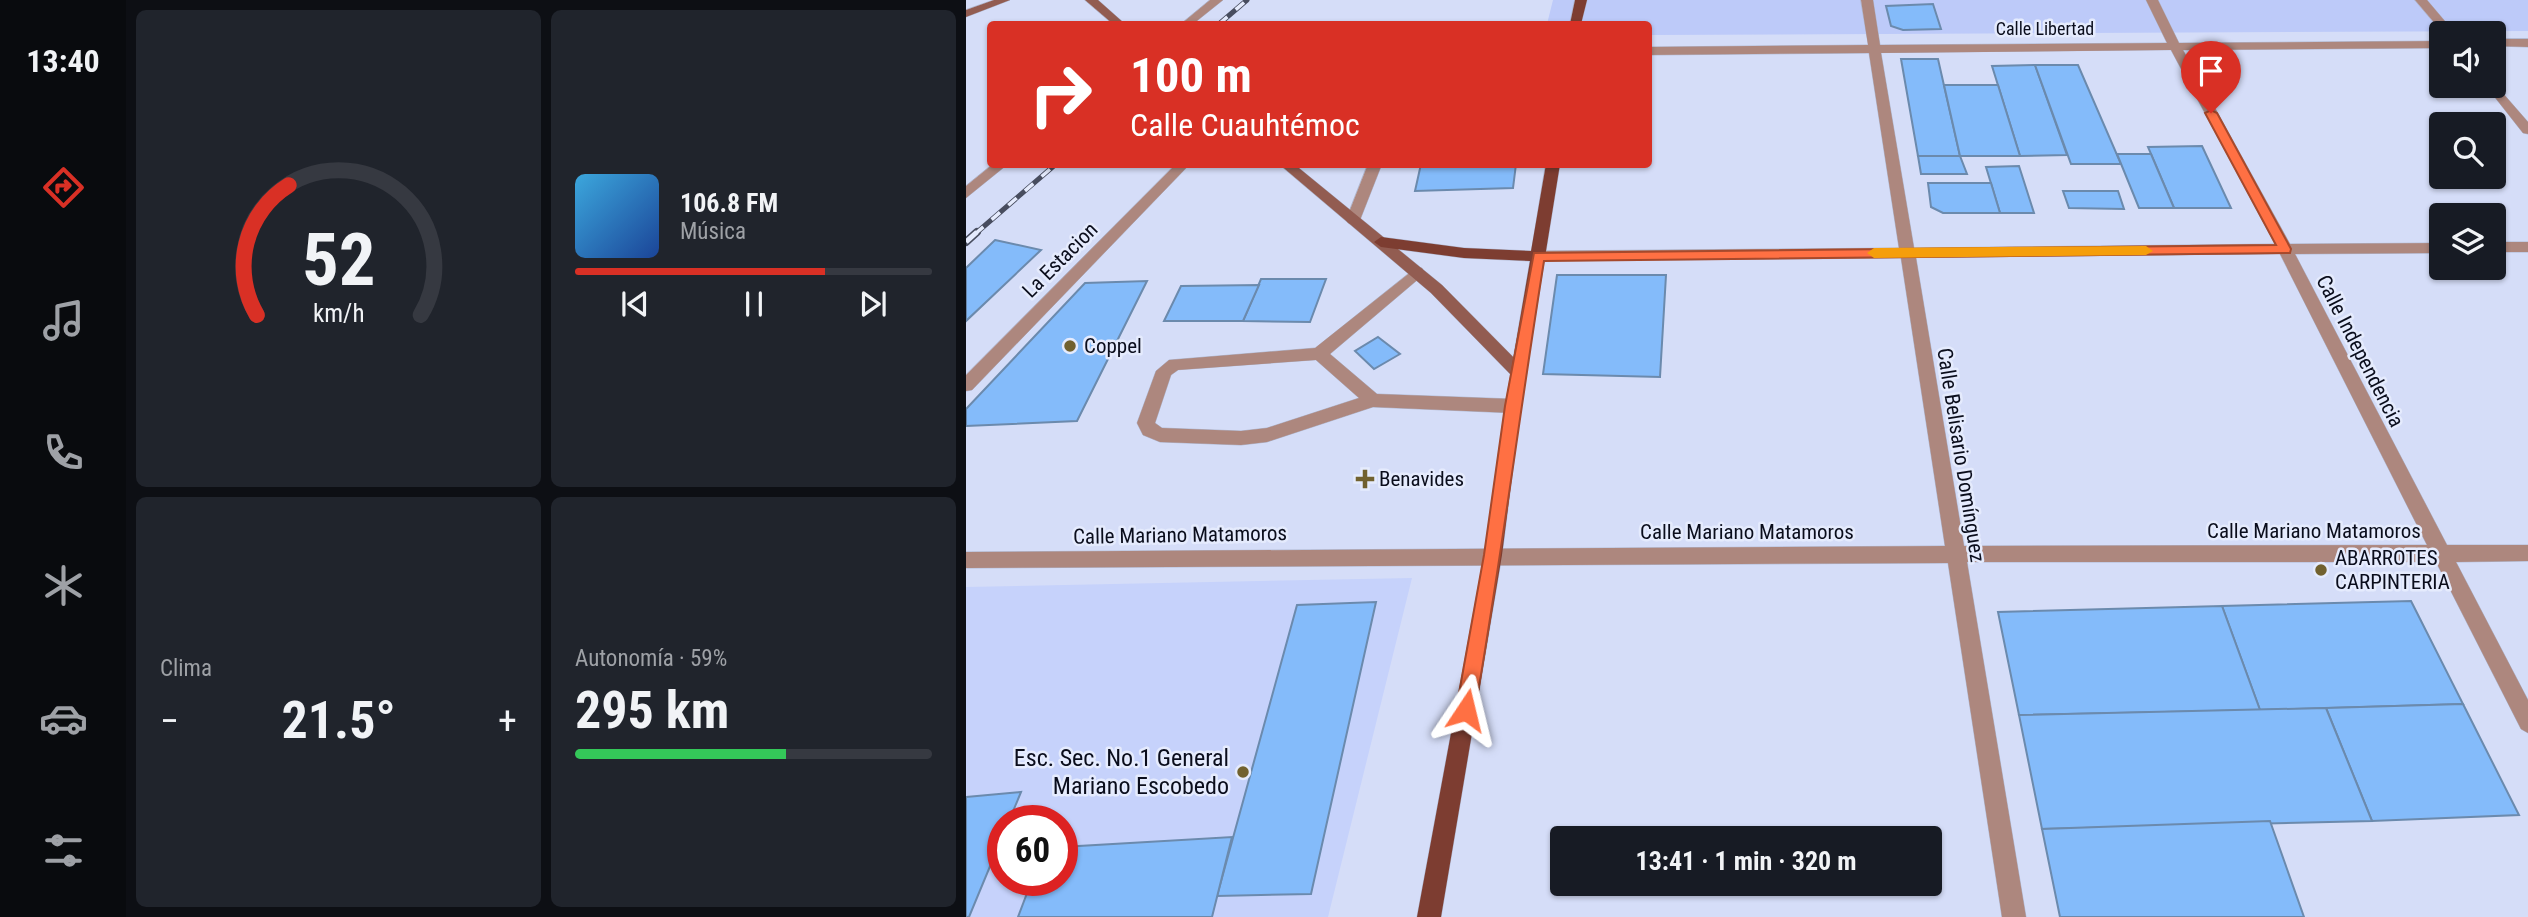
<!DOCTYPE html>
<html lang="es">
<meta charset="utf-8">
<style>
:root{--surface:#171b24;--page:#20242c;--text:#f1f3f6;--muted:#9ea1a6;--line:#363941;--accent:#d93025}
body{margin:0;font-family:"Roboto Condensed",sans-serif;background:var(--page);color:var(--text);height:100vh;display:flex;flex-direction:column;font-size:26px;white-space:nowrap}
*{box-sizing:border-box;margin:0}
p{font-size:23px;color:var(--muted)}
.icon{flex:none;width:38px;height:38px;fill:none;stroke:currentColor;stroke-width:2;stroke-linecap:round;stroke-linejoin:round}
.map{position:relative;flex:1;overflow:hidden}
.sheet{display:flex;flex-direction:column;gap:10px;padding:10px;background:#0d0f14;width:840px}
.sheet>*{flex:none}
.guide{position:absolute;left:21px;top:21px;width:665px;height:147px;border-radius:7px;box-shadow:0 2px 5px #0004;background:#d93025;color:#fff;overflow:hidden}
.tools{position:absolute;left:1463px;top:21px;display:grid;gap:14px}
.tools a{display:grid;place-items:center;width:77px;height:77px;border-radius:7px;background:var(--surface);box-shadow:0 2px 5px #0004;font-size:35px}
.speed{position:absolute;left:21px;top:805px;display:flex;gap:14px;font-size:35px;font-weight:700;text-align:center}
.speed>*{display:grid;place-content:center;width:91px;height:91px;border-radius:50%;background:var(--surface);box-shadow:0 2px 5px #0004;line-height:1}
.speed .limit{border:10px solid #d22;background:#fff;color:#111}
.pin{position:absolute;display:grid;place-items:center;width:60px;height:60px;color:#fff;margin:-72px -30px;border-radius:50% 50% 50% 0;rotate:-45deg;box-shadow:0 0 7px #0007}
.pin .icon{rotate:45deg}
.me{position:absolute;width:77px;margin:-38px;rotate:10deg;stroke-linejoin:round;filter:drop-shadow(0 0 5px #0008)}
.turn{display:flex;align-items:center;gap:24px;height:147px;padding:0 28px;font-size:32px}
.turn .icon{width:91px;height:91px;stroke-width:2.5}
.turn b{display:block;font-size:49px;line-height:60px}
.big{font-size:52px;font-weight:700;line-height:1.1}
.sheet .tile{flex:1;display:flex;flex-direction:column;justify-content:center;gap:10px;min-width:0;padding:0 24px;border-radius:10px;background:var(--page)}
.sheet .dial{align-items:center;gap:0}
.dial svg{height:182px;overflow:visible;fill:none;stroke:var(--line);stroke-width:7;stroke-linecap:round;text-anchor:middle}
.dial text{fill:var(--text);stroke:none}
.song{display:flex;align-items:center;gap:21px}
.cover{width:84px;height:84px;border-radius:10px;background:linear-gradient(135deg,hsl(200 70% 55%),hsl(220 70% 35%))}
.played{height:7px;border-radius:4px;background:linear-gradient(90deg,var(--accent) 70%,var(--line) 70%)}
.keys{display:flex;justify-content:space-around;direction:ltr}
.heat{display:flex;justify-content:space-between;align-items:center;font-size:38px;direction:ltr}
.charge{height:10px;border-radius:5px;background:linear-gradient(90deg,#34c759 59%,var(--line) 0)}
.sheet .tiles{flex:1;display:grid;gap:10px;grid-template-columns:repeat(2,1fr)}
.trip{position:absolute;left:584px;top:826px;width:392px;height:70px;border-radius:7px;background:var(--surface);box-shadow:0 2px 5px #0004;font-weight:700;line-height:70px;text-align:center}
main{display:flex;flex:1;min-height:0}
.tabs{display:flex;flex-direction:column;width:126px;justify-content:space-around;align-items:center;background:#090b0e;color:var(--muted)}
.tabs .icon{width:49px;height:49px}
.tabs .active{color:var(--accent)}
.tabs b{font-size:32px;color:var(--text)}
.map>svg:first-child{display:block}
</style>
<main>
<nav class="tabs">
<b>13:40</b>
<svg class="icon active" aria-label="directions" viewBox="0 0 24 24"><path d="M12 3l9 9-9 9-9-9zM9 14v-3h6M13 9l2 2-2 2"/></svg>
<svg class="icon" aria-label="music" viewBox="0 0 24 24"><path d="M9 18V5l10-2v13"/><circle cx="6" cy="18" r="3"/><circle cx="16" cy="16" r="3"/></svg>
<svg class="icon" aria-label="phone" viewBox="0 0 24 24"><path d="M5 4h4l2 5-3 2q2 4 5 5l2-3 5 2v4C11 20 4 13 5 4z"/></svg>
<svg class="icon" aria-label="climate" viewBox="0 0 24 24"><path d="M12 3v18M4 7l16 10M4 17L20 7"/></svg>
<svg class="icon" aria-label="car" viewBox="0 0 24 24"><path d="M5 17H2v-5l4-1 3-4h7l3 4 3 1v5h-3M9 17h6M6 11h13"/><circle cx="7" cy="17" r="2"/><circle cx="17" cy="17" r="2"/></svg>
<svg class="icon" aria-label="filters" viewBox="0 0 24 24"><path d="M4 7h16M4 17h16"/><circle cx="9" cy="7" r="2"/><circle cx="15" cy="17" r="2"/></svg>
</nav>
<section class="sheet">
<div class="tiles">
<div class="tile dial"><svg viewBox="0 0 100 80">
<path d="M14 69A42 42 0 1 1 86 69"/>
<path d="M14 69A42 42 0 0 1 28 12" stroke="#d93025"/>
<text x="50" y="56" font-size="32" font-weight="700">52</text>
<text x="50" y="72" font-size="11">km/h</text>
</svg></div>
<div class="tile">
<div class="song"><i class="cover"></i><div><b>106.8 FM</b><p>Música</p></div></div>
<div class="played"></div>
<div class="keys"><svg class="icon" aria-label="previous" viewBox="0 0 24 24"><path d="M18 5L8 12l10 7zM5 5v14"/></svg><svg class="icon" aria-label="pause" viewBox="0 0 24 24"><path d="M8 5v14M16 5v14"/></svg><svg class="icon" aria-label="next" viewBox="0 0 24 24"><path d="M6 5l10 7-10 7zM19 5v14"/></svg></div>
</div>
<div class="tile"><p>Clima</p>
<div class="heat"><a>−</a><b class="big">21.5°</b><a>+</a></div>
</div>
<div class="tile"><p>Autonomía · 59%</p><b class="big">295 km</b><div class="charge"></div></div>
</div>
</section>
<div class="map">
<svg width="1562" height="917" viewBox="0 0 1562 917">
<rect width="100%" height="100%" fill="#d5ddf8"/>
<path fill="#c6d2fb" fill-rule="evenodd" d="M446,578L362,917H0V587ZM37,821H96V880H37Z"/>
<path fill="#bdcaf9" d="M587,0H1562V31L683,35L682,24H581Z"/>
<g fill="#84bbfa" stroke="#6b8aad" stroke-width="2">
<path d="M967,4L975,29L937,30L925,26L920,6Z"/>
<path d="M935,59H972L994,156H952Z"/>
<path d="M1069,65L1101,155L1054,156L1026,66Z"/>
<path d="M1069,65H1112L1155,164H1105Z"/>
<path d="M978,85H1032L1054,156H994Z"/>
<path d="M1236,146L1265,208H1208L1182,147Z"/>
<path d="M1151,154H1185L1208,208H1173Z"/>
<path d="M952,156H994L1001,174H955Z"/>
<path d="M455,164H550L547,188L449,191Z"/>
<path d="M1053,166L1068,213H1034L1020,167Z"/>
<path d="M962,183H1025L1034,213H977L965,207Z"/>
<path d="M1097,191H1152L1158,209L1103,208Z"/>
<path d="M29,240L75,250L0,321V268Z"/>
<path d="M591,275H700L694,377L577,374Z"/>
<path d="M295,279H360L344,322L277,321Z"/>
<path d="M181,281L111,421L0,426V409L119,283Z"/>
<path d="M293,285L277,321H198L215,286Z"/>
<path d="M412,337L434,354L408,369L389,351Z"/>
<path d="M1445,601L1497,704L1294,710L1256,606Z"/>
<path d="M410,602L345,894L251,896L331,605Z"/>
<path d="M1256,606L1294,710L1053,715L1032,612Z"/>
<path d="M1497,704L1553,815L1406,821L1360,708Z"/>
<path d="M1360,708L1406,821L1076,829L1053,715Z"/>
<path d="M55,792L43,821H37V835L3,917H0V797Z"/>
<path d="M1304,821L1338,917H1094L1076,829Z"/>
<path d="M266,837L246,917H52L66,880H96V847Z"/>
</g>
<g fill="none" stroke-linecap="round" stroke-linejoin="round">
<g stroke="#b0b8d0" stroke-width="1">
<g id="lane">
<path d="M402,164H416L394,220L387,225L382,223L380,220Z"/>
<path d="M451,267L456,268L458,272L456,276L364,354L411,394L547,399L553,401L555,406L553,411L547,413L407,407L301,442L275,445L194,442L177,435L171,423L190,371L203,360L349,348ZM350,360L393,398L301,428L275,431L196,428L189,423L205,375L212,370Z"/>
</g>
</g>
<g stroke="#b0b8d0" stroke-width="1">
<g id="street">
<path d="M244,0H257L227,24H215Z"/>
<path d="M895,0H907L914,45L1201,43L1180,0H1192L1213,43L1475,41V48L1217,50L1324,244L1475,243V253L1329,254L1481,545H1562V561L1490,562L1562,700V733L1555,729L1470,562H1001L1060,917H1036L982,563L0,568V552L979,546L935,258L572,261L565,256L572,251L933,248L903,53L682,55V47L902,45ZM1205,50L1309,244L948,248L915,53ZM1314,254L1461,545L998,546L950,258Z"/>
<path d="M1449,0H1461L1489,33H1477Z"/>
<path d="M1562,39V47L1528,46V39Z"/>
<path d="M1528,83L1562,122V134L1557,133L1520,86H1528Z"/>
<path d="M27,164H42L0,198V186Z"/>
<path d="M210,164H224L6,390L0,391V375Z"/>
<rect x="1528" y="242" width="34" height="10"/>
</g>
</g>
<g stroke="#b0b8d0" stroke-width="1">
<g id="secondary">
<path d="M28,0H44L0,17V10Z"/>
<path d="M119,0H132L159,24H147Z"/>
<path d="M313,164H328L476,285L559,369L561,373L559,377H547L465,293Z"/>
</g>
</g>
<g stroke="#b0b8d0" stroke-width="1">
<g id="primary">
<path d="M609,0H621L615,24H604Z"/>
<path d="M580,164H594L555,406L536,555L475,917H451L518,555L539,406L564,261L498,258L415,247L408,242L415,237L498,248L565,251Z"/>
</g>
</g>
<use href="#lane" fill="#ad877e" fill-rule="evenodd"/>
<use href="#street" fill="#ad877e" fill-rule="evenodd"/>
<use href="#secondary" fill="#925c51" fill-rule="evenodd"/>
<use href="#primary" fill="#7d3d31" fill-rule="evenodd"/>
<g stroke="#484d5f" stroke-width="5">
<g id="rail-far1">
<path d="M253,24L281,0"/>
<path d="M9,234L90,164"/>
</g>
</g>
<g stroke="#484d5f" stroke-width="8">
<path id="rail" d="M0,242L11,232"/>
</g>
<use href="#rail-far1" stroke="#e5ebfd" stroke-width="3.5" stroke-dasharray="11" stroke-linecap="butt"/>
<use href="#rail" stroke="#e5ebfd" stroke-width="5" stroke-dasharray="15" stroke-linecap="butt"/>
</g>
<path fill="#ff7043" stroke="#a6492c" stroke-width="2" d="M1245,110L1251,113L1325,249L1324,253L578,261C554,410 535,561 509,710L506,717L500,720L493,717L490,710L518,555L539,406L568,253L1310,245L1239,113Z"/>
<path fill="#f59e0b" d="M1180,246L1187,251L1180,255L908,258L901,253L908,248Z"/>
<g fill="#71612f" stroke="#e5ebfd" stroke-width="2.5">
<circle cx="104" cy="346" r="7"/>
<path d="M395.5 468.5h7v7h7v7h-7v7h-7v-7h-7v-7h7z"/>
<circle cx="1355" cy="570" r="7"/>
<circle cx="277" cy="772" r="7"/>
</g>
<g text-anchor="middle" stroke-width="5" stroke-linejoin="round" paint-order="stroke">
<g font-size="18" fill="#0a0d1c" stroke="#e5ebfd">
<text x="1079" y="35">Calle Libertad</text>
</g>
<g font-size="21" fill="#0a0d1c" stroke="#e5ebfd">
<text transform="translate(94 260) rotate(-45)" y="7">La Estacion</text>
<text transform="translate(1394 351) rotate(63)" y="7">Calle Independencia</text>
<text transform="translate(995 455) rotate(81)" y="7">Calle Belisario Domínguez</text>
<text x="1348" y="538">Calle Mariano Matamoros</text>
<text x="781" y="539">Calle Mariano Matamoros</text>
<text transform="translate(214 535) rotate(-1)" y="7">Calle Mariano Matamoros</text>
</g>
<g font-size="21" fill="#0a0d1c" stroke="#e5ebfd" text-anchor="start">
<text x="118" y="353">Coppel</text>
<text x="413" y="486">Benavides</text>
<text x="1369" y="565">ABARROTES<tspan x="1369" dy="24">CARPINTERIA</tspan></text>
</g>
<g font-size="24" fill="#0a0d1c" stroke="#e5ebfd" text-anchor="end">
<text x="263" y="766">Esc. Sec. No.1 General<tspan x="263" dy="28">Mariano Escobedo</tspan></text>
</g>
</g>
</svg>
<div class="tools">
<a><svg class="icon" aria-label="sound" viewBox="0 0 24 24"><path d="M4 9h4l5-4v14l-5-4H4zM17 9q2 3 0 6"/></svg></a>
<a><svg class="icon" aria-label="search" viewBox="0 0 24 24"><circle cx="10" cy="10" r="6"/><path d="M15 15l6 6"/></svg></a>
<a><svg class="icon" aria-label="layers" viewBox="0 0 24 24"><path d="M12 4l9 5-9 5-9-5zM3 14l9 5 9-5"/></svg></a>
</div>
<div class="speed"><div class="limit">60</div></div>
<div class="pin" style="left:1245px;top:113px;background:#d93025"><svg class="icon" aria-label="arrive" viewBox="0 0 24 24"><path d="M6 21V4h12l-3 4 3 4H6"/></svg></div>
<svg class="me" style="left:500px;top:710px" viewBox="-20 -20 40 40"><path d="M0-17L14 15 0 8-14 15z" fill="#ff7043" stroke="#fff" stroke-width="4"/></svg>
<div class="trip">13:41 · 1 min · 320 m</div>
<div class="guide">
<div class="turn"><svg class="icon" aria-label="right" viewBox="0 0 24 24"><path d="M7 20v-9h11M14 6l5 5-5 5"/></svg><div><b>100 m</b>Calle Cuauhtémoc</div></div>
</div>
</div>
</main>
